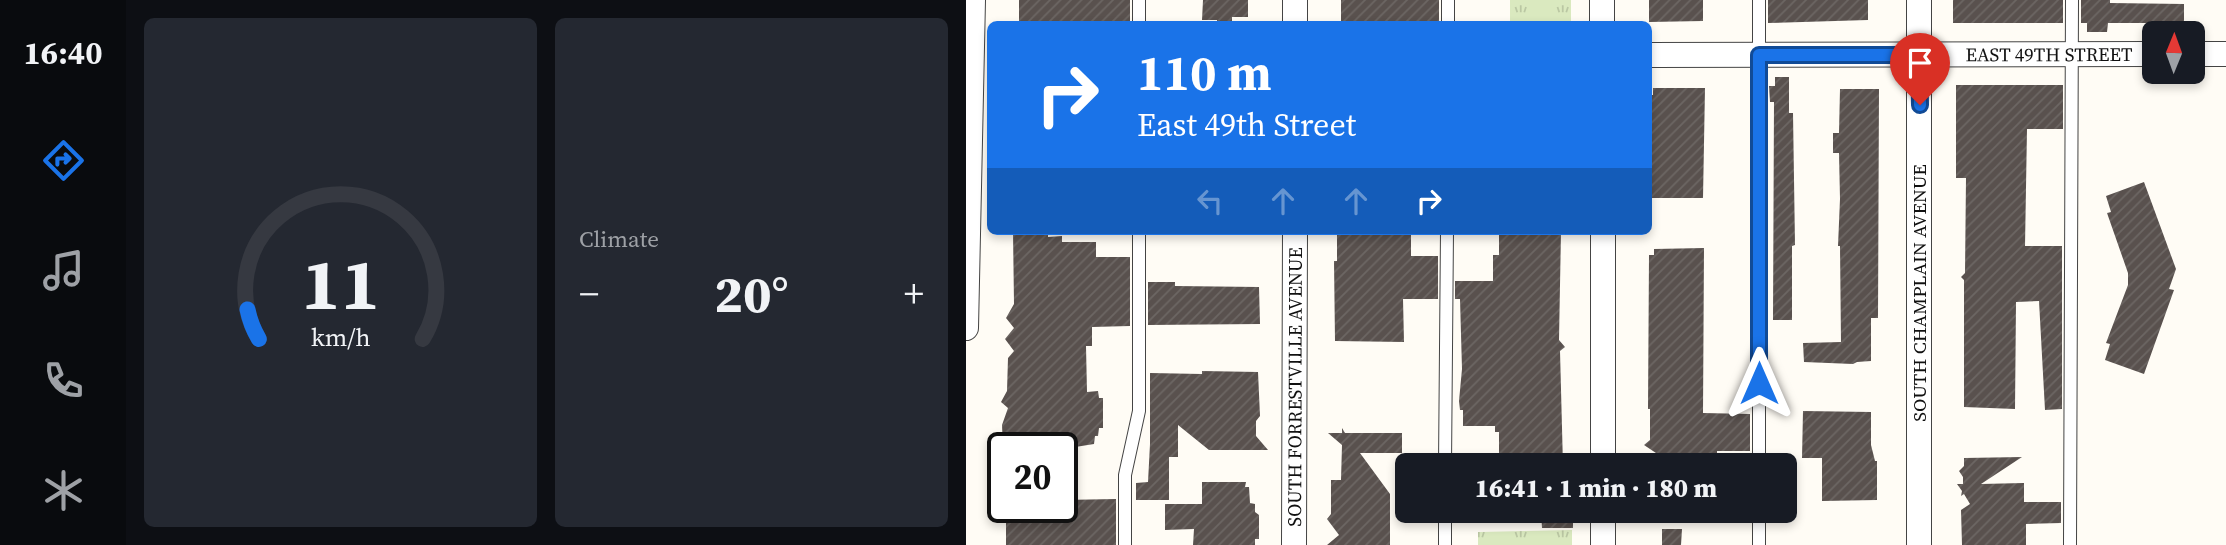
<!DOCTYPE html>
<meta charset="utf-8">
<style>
:root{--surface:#171b24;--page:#242831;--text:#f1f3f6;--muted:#9ea1a6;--line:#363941;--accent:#1a73e8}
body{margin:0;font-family:"Source Serif 4",serif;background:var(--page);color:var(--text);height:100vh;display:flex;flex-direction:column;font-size:26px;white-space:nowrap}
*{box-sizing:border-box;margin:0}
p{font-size:23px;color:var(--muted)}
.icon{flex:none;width:38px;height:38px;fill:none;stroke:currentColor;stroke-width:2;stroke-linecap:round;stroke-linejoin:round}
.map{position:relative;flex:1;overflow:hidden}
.details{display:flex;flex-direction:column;gap:18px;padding:18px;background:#0d0f14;width:840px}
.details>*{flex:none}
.hud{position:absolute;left:21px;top:21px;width:665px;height:214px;border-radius:10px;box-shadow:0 4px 10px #0003;background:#1a73e8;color:#fff;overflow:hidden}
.needle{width:46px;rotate:1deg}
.controls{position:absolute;left:1176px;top:21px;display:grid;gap:14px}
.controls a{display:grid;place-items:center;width:63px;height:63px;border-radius:10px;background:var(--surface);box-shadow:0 4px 10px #0003;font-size:35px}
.speed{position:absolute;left:21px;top:432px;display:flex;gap:14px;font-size:35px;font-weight:700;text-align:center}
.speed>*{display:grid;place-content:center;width:91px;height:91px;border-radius:50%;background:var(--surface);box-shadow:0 4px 10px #0003;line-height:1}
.speed .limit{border:4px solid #111;border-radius:10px;background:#fff;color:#111}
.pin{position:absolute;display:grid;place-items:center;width:60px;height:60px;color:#fff;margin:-72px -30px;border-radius:50% 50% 50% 0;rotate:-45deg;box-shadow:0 0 7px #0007}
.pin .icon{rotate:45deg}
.me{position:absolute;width:77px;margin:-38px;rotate:0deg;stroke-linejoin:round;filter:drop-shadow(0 0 5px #0008)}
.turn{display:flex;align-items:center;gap:24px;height:147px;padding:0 35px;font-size:32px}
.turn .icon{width:91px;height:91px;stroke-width:2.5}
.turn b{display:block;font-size:49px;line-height:60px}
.lanes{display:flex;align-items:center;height:66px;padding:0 35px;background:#0003;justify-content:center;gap:35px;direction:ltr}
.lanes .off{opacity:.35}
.big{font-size:52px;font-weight:800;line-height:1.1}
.details .card{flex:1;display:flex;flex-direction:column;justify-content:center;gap:10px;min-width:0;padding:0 24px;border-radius:10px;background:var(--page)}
.details .dial{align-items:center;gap:0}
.dial svg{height:182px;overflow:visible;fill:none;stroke:var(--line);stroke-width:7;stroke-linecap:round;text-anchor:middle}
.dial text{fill:var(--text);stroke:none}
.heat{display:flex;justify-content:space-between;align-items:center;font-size:38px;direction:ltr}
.details .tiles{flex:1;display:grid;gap:18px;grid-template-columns:repeat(2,1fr)}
.trip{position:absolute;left:429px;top:453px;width:402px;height:70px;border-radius:10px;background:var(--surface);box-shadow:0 4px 10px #0003;font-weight:800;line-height:70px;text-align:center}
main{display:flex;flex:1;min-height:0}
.tabs{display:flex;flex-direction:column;width:126px;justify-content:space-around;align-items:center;background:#090b0e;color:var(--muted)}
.tabs .icon{width:49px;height:49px}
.tabs .selected{color:var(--accent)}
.tabs b{font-size:32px;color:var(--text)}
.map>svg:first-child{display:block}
</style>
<main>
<nav class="tabs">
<b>16:40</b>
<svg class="icon selected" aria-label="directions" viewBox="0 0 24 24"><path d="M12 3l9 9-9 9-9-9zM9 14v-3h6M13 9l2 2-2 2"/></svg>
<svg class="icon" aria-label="music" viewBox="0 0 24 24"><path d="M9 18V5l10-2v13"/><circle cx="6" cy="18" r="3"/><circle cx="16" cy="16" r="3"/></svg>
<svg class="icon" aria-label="phone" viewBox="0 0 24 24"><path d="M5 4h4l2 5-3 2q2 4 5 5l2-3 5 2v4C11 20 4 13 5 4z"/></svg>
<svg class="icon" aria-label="climate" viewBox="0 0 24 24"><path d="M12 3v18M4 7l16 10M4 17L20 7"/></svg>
</nav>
<section class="details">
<div class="tiles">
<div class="card dial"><svg viewBox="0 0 100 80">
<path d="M14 69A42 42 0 1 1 86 69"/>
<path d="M14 69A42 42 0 0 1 9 56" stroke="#1a73e8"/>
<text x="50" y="56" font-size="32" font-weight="700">11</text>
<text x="50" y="72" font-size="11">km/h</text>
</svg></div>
<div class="card"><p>Climate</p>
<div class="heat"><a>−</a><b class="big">20°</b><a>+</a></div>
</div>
</div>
</section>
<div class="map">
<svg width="1260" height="545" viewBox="0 0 1260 545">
<defs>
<pattern id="grass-tufts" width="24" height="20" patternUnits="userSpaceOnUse" patternTransform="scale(1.75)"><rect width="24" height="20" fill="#dae9bf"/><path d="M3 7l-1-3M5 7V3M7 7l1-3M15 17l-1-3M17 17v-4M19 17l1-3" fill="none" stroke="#bac7a3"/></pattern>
<pattern id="building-hatch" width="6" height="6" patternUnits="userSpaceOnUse" patternTransform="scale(1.75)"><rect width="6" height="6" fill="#59514e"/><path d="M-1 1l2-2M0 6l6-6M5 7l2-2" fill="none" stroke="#6c6663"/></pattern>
</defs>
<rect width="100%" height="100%" fill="#fffcf5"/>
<g fill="url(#grass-tufts)">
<path d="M544,0H605V24L544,23Z"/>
<path d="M606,530V545H512V532Z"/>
</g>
<g fill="url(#building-hatch)">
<path d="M53,0H164V24H58V21H53Z"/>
<path d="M237,0H282V17H266V24H251V20H236Z"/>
<path d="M375,0H473V23L375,24Z"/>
<path d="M683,0H737V21L683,22Z"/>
<path d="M802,0H902V20L802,23Z"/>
<rect x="987" y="0" width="110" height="23"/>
<path d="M1115,0H1144V3L1218,4V24H1198L1193,28L1185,27L1181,23H1142L1141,32H1121V23H1115Z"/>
<path d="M809,77H823V113H827L829,245L826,246V320H807L808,102H804L803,86H809Z"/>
<path d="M990,85H1097V129H1061L1059,246H1096V409L1079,410L1073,301L1050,302L1049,409L998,407V280L995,277L999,273L1000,178H990Z"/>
<path d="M687,88H739L737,198H684V95H687Z"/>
<path d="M874,89H913L912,318H905V361L891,362L887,364L838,362L837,343L875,342L874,246H872L874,199L873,153H867V133H873Z"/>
<path d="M1178,182L1210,269L1203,289L1208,290L1178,374L1139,360L1144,344L1140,343L1162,285V273L1141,213L1145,212L1140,196Z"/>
<path d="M47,231H82V237L96,236V242H130V257H164V326L126,327V346H120L121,392L132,391L133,398H137V428H133L132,436H129L128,444L103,448H37L36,425L42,408L35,402L41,391L42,358L48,351L39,339L48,328L40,318L48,304Z"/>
<path d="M371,231H445V256H472V299H437L438,342L369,341L368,261H371Z"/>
<path d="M533,231H595L593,340L599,347L594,351L597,466H533V432H529V426H497V410H494L493,401L496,369L494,299H489V281H527V255H533Z"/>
<path d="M738,248L737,413L784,414V451H751V458H744V466H680L693,455L678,445L684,440V409H682L683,255H688V249Z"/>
<path d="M182,282H209V286L293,287L294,324L182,325Z"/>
<path d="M236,371L292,372L294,416L290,421V436L302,450H243L212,425V457H203V500H170V483L182,482L184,444V373L236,374Z"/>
<path d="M837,411L905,412V445L909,461H911V500L856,501V458H836Z"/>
<path d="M376,428L379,433H436V453H394L424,494V545H361L373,535L361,519L365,514V480H375L376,445L362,433H376Z"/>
<path d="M1056,457L1015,484L1058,483V502H1095V523L1060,524V545H996L995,510L1004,504L998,494L995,496L996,491L991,484H997V477L993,471L998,466V458Z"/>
<path d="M236,482H280L279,487H283L284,503L289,504V512L293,515V539H289V545H227L228,529L199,530V504H236Z"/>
<path d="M150,499V545H40V508H96V500Z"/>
<path d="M575,511H607V528H576Z"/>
<path d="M696,529H716L715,545H696Z"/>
</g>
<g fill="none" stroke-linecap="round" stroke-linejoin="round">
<g stroke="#444" stroke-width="14">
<g id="lane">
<path d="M173,0V24"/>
<path d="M482,24V0"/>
<path d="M479,466L481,231"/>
<path d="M793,466V0"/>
<path d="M793,511V545"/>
<path d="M159,545V475L173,411V231"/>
<path d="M479,545V511"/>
<path d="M1104,545L1106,0"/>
</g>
</g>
<g stroke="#444" stroke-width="26">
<g id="street">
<path d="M636,0V24"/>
<path d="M329,24V0"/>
<path d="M1227,54H1260"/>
<path id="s1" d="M682,55L1188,54"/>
<path d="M637,231V466"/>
<path d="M0,328L7,0"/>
<path d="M637,511V545"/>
<path id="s2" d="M328,545L329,231"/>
<path d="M953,545V0"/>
</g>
</g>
<use href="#lane" stroke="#fff" stroke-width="12"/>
<use href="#street" stroke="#fff" stroke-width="24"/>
</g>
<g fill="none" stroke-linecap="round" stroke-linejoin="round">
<g stroke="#114b97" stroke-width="18">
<path id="route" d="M793,383V55H953L954,105"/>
</g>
<use href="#route" stroke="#1a73e8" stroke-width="12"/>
</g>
<g text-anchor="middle" stroke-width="7" stroke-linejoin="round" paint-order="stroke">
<g font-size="19" fill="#111" stroke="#fff">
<text dy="7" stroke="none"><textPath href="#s1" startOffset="401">EAST 49TH STREET</textPath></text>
<text transform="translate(953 293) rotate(-90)" y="7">SOUTH CHAMPLAIN AVENUE</text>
<text dy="7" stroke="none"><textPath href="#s2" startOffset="158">SOUTH FORRESTVILLE AVENUE</textPath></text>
</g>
</g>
</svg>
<div class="controls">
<a><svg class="needle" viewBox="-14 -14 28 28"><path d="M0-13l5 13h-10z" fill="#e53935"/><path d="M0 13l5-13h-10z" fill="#9ea1a6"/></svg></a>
</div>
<div class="speed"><div class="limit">20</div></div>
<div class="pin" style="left:954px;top:105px;background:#d93025"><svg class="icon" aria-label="arrive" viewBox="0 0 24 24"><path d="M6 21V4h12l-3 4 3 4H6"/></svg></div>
<svg class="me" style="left:793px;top:383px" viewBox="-20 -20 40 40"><path d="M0-17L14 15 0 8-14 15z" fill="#1a73e8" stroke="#fff" stroke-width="4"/></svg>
<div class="trip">16:41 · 1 min · 180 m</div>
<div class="hud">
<div class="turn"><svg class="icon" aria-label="right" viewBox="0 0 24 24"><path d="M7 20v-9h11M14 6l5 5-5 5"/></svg><div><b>110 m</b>East 49th Street</div></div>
<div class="lanes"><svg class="icon off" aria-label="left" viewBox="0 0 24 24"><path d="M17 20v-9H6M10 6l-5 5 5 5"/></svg><svg class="icon off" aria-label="ahead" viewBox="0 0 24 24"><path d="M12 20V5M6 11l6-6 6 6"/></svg><svg class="icon off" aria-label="ahead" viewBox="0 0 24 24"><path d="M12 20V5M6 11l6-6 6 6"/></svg><svg class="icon" aria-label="right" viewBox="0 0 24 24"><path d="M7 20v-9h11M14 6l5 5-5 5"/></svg></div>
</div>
</div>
</main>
